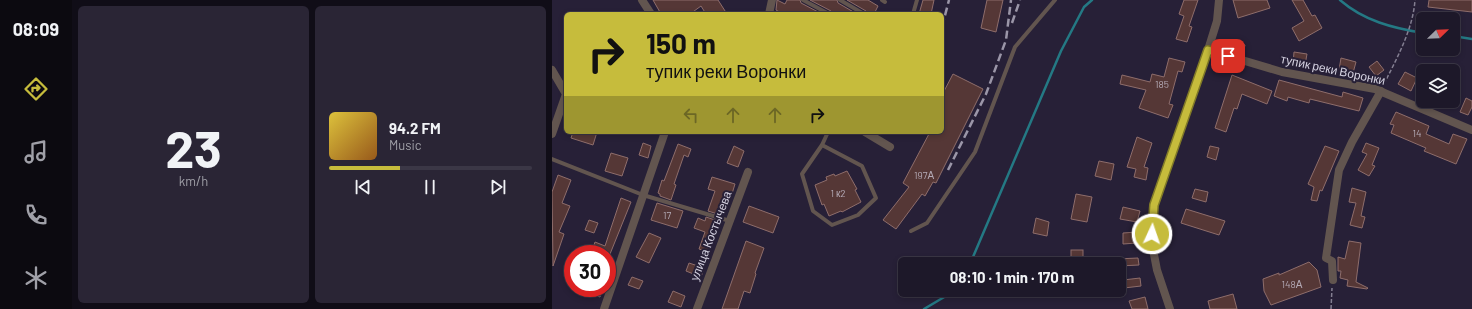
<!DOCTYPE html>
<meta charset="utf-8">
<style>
:root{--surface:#1d1829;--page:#2a2535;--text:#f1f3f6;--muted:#a0a0a8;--line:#3b3746;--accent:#c6bc3c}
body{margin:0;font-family:Barlow,sans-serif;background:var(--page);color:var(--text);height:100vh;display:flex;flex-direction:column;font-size:15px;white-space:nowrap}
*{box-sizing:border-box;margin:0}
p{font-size:13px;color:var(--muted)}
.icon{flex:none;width:22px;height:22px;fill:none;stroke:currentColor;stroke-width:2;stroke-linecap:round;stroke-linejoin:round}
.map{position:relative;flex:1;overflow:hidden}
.sheet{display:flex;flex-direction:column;gap:6px;padding:6px;background:#100d17;width:480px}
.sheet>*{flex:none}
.guide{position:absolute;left:12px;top:12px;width:380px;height:122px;border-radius:6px;box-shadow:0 2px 6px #0003,0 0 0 1px var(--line);background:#c6bc3c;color:#111;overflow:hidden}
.needle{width:26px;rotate:67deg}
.controls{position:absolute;left:864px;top:12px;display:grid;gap:8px}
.controls a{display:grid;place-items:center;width:44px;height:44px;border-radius:6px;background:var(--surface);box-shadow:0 2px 6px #0003,0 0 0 1px var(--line);font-size:20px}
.speed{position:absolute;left:12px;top:245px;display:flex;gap:8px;font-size:20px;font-weight:700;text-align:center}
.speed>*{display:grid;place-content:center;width:52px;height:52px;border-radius:50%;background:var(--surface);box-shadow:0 2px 6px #0003,0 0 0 1px var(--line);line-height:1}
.speed .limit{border:6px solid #d22;background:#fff;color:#111}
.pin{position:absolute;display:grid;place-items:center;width:34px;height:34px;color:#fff;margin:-17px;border-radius:8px;box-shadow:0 2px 6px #0006}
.me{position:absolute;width:44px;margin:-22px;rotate:3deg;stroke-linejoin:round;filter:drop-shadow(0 0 3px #0008)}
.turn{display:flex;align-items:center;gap:14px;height:84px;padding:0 16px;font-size:18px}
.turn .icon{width:52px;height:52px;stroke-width:2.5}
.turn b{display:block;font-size:28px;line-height:34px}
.lanes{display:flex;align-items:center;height:38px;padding:0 16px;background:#0003;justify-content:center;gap:20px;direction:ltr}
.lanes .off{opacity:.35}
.sheet .card{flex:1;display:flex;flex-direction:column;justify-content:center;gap:6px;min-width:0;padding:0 14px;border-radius:6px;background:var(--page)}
.sheet .dial{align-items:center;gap:0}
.dial b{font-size:52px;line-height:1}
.song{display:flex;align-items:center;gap:12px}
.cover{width:48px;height:48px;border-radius:6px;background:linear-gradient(135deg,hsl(50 70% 55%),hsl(30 70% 35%))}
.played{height:4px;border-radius:2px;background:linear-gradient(90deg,var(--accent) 35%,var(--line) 35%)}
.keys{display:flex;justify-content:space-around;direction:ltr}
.sheet .tiles{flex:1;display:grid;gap:6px;grid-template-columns:repeat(2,1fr)}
.trip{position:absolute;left:346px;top:257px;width:228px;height:40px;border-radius:6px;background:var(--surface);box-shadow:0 2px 6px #0003,0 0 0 1px var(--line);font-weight:700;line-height:40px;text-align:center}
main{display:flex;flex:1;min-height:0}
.tabs{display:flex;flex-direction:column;width:72px;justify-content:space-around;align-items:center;background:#0c0a10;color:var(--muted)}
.tabs .icon{width:28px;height:28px}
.tabs .on{color:var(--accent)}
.tabs b{font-size:18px;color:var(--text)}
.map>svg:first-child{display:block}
</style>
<main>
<nav class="tabs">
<b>08:09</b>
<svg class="icon on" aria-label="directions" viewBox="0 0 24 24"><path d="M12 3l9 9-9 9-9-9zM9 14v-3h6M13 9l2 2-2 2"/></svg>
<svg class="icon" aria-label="music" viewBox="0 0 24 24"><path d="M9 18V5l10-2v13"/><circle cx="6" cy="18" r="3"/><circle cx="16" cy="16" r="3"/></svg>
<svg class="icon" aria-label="phone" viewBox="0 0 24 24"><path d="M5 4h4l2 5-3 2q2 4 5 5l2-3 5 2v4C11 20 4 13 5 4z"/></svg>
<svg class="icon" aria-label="climate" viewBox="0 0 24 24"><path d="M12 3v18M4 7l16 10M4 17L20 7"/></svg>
</nav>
<section class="sheet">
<div class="tiles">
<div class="card dial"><b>23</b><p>km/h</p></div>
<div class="card">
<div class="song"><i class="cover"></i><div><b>94.2 FM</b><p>Music</p></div></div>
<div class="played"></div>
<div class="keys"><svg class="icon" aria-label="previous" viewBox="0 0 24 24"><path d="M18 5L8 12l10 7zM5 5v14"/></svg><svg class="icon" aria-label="pause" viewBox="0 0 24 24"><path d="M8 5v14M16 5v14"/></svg><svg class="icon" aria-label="next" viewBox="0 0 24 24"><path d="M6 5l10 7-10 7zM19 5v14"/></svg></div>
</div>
</div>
</section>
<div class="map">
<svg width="920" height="309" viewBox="0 0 920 309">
<rect width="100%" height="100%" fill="#272037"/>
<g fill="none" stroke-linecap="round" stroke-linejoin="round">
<g stroke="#247984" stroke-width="2.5">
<path d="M788,0C812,21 841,28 871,33"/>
<path d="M901,36L920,39"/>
<path d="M418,264L509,51L532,7L540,0"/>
<path d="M372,309L404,290"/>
</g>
</g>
<g fill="#553736" stroke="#8e6d6b">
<path d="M101,0H166L175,14H154L149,6L138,14H109Z"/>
<path d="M225,0L233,4L235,0H248L249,3L270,14H231L224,10Z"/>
<path d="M258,0H285L286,3L305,14H280L279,11Z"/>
<path d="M295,0H316L326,6L322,14H315L314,11Z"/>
<path d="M371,0H382L379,14H367Z"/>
<path d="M435,0H451L444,32L429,28Z"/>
<path d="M632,0H646L637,26L640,27L635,42L624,39L632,16L627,14Z"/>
<path d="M681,0H715L718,8L686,18Z"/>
<path d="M740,0H751L760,16L763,15L770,28L747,41L740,28L752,21Z"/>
<path d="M877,0H920V12L876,7Z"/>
<path d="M683,43L693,45L691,53L681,50Z"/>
<path d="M742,52L755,54L753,65L741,64Z"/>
<path d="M617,58L633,62L630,72L626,71L617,104L621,105L616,118L587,108L594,90L568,84L570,75L598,82L600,74L612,77Z"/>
<path d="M789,58L804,62L801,73L787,70Z"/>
<path d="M825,61L832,70L824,76L817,67Z"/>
<path d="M853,72L865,78L859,91L846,84Z"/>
<path d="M401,74L431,89L384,183L381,182L373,196L370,194L344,229L331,220L357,187L351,183L378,132H390V95Z"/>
<path d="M680,75L720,91L715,104L690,94L685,109L682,108L674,132L663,128Z"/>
<path d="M727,80L790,97L791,92L811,98L807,111L758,99L757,103L736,97L735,101L722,96Z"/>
<path d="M914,98L920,101V107L916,115L908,112Z"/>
<path d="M844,112L877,126L874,134L897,144L901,134L915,139L904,164L872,151L874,148L839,133L842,125L838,124Z"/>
<path d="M21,132H45L41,145L19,138Z"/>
<path d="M585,137L600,143L592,167L596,168L594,180L582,177L584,169L575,167Z"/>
<path d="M91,143L99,146L96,158L87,155Z"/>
<path d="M814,143L827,148L820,165L823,166L817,176L806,170L815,154L810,152Z"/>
<path d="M126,144L139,149L136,157L132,155L122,184L124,185L119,200L108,196V194L106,193L110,180L112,181Z"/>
<path d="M182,146L192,151L186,167L175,163Z"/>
<path d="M658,146L667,148L664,160L655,157Z"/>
<path d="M773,146L787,151L770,191L768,190L765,201L759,200L762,187L756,184Z"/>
<path d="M59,153L76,158L70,176L53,171Z"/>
<path d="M547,161L562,164L559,180L543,176Z"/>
<path d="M295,171L305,189L303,190L309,202L290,212L289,211L277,216L272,204L270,205L263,185L275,180L274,177L282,174L283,176Z"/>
<path d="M6,175L19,180L10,203L18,206L7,232L12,234L1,266L0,192Z"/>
<path d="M160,177L183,184L179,197L176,196L169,215L156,211L163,191L156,189Z"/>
<path d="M800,188L814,192L809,216L813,217L810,228L798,225L804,203L797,202Z"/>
<path d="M643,189L656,192L654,202L640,198Z"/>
<path d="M524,194L540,197L535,222L519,219Z"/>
<path d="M69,198L79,202L58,254H39L43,242L53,246Z"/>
<path d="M105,203L131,211L125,228L99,220Z"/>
<path d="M197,206L227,217L221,233L191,222Z"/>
<path d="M571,207L588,211L585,222L568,219Z"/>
<path d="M634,209L673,221L667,235L629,223Z"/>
<path d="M154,217L166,221L156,252L147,249L153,232L142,228L146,218L153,221Z"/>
<path d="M484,218L497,222L495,236L481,233Z"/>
<path d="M37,220L46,223L42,233L33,230Z"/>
<path d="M585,232V243L571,244V233Z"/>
<path d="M97,233L109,238L97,263L84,257Z"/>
<path d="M194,241L212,248L203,273L204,274L198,293L192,291L186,309H170Z"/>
<path d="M797,241L809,243L804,282L816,288L815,289L795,286L796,280L788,278L789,271H786V257L793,259Z"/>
<rect x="519" y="250" width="12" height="14"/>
<path d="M586,258L587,265L567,266L564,264V259Z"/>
<path d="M757,262L765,270L769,287L719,305L712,291L711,279L727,273V275Z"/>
<path d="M137,263L152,268L149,277L134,271Z"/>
<path d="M80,277L91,281L87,289L76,285Z"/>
<path d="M588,278L589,286L572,288L571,280Z"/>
<path d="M24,288H51L48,297Z"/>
<path d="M121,291L133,296L129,307L116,302Z"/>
<path d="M681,294L685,309H658L656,301Z"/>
<path d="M593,297L596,309H580L577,301Z"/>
</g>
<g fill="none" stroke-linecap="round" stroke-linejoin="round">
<g stroke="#847f92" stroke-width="1.5" stroke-dasharray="4 2" stroke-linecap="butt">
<path d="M832,84C845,58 861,29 863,0"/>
<path d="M779,309L780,288"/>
</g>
<g stroke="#62554f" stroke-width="4">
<path d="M251,0L277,14"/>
<path d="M288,0L312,14"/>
<path d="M330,0L333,2"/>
<path d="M361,14L365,0"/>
<path d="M270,145L310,166L324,198L306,215L280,225L261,211L250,174L270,145L276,132"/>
<path d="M0,159L91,195L178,221"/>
<path d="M359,231L375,223L423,152L463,47L503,0"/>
</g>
<g stroke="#62554f" stroke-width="8">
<path d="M90,0L99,14"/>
<path d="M217,14L220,0"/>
<path d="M656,50L730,72L823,89L920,130"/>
<path d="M0,70L14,94L0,134"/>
<path d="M313,132L338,147"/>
<path d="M781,280L780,261L774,258L787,170L800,142L829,91"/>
<path d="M52,309L113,132"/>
<path d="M145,309L196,172"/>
<path d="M618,309L605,270L600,244L602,205L656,50L665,21L667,0"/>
</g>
<g stroke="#9b96a8" stroke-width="2.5" stroke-dasharray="8 4" stroke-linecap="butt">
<path d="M460,23L468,0"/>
<path d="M390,27L397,0"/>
<path d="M396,170L434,94L454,40L459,0"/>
</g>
</g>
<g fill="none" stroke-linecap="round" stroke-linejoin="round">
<g stroke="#817a27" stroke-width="10">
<path id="route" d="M600,234L602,205L656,50L676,56"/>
</g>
<use href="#route" stroke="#c6bc3c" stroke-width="7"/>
</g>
<g text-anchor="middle" stroke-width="4" stroke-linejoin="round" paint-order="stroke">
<g font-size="10" fill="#b4aab6">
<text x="610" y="88">185</text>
<text x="865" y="137">14</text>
<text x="372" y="179">197А</text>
<text x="286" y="197">1 к2</text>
<text x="115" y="219">17</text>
<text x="740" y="288">148А</text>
</g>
<g font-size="12" fill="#d4d1e0" stroke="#272037">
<text transform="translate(781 70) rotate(12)" y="4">тупик реки Воронки</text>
<text transform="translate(159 236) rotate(-69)" y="4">улица Костычева</text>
</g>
</g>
</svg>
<div class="controls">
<a><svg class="needle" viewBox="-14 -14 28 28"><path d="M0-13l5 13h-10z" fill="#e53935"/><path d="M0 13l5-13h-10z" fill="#a0a0a8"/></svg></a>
<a><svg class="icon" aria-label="layers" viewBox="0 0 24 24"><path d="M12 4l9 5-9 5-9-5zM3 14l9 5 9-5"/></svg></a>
</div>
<div class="speed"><div class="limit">30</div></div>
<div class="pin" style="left:676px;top:56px;background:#d93025"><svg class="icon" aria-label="arrive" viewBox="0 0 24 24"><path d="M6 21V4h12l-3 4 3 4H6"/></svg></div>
<svg class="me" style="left:600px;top:234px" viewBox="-20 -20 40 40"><circle r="17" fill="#c6bc3c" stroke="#fff" stroke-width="3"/><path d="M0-11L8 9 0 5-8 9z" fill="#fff"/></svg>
<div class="trip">08:10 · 1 min · 170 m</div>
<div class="guide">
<div class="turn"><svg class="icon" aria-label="right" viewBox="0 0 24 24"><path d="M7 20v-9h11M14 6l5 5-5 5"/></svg><div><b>150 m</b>тупик реки Воронки</div></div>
<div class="lanes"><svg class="icon off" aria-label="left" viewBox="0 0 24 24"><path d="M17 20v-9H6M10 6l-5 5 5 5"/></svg><svg class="icon off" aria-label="ahead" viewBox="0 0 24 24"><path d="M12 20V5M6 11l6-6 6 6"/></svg><svg class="icon off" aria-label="ahead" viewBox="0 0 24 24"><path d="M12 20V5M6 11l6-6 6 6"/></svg><svg class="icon" aria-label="right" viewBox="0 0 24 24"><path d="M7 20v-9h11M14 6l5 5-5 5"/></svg></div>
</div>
</div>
</main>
